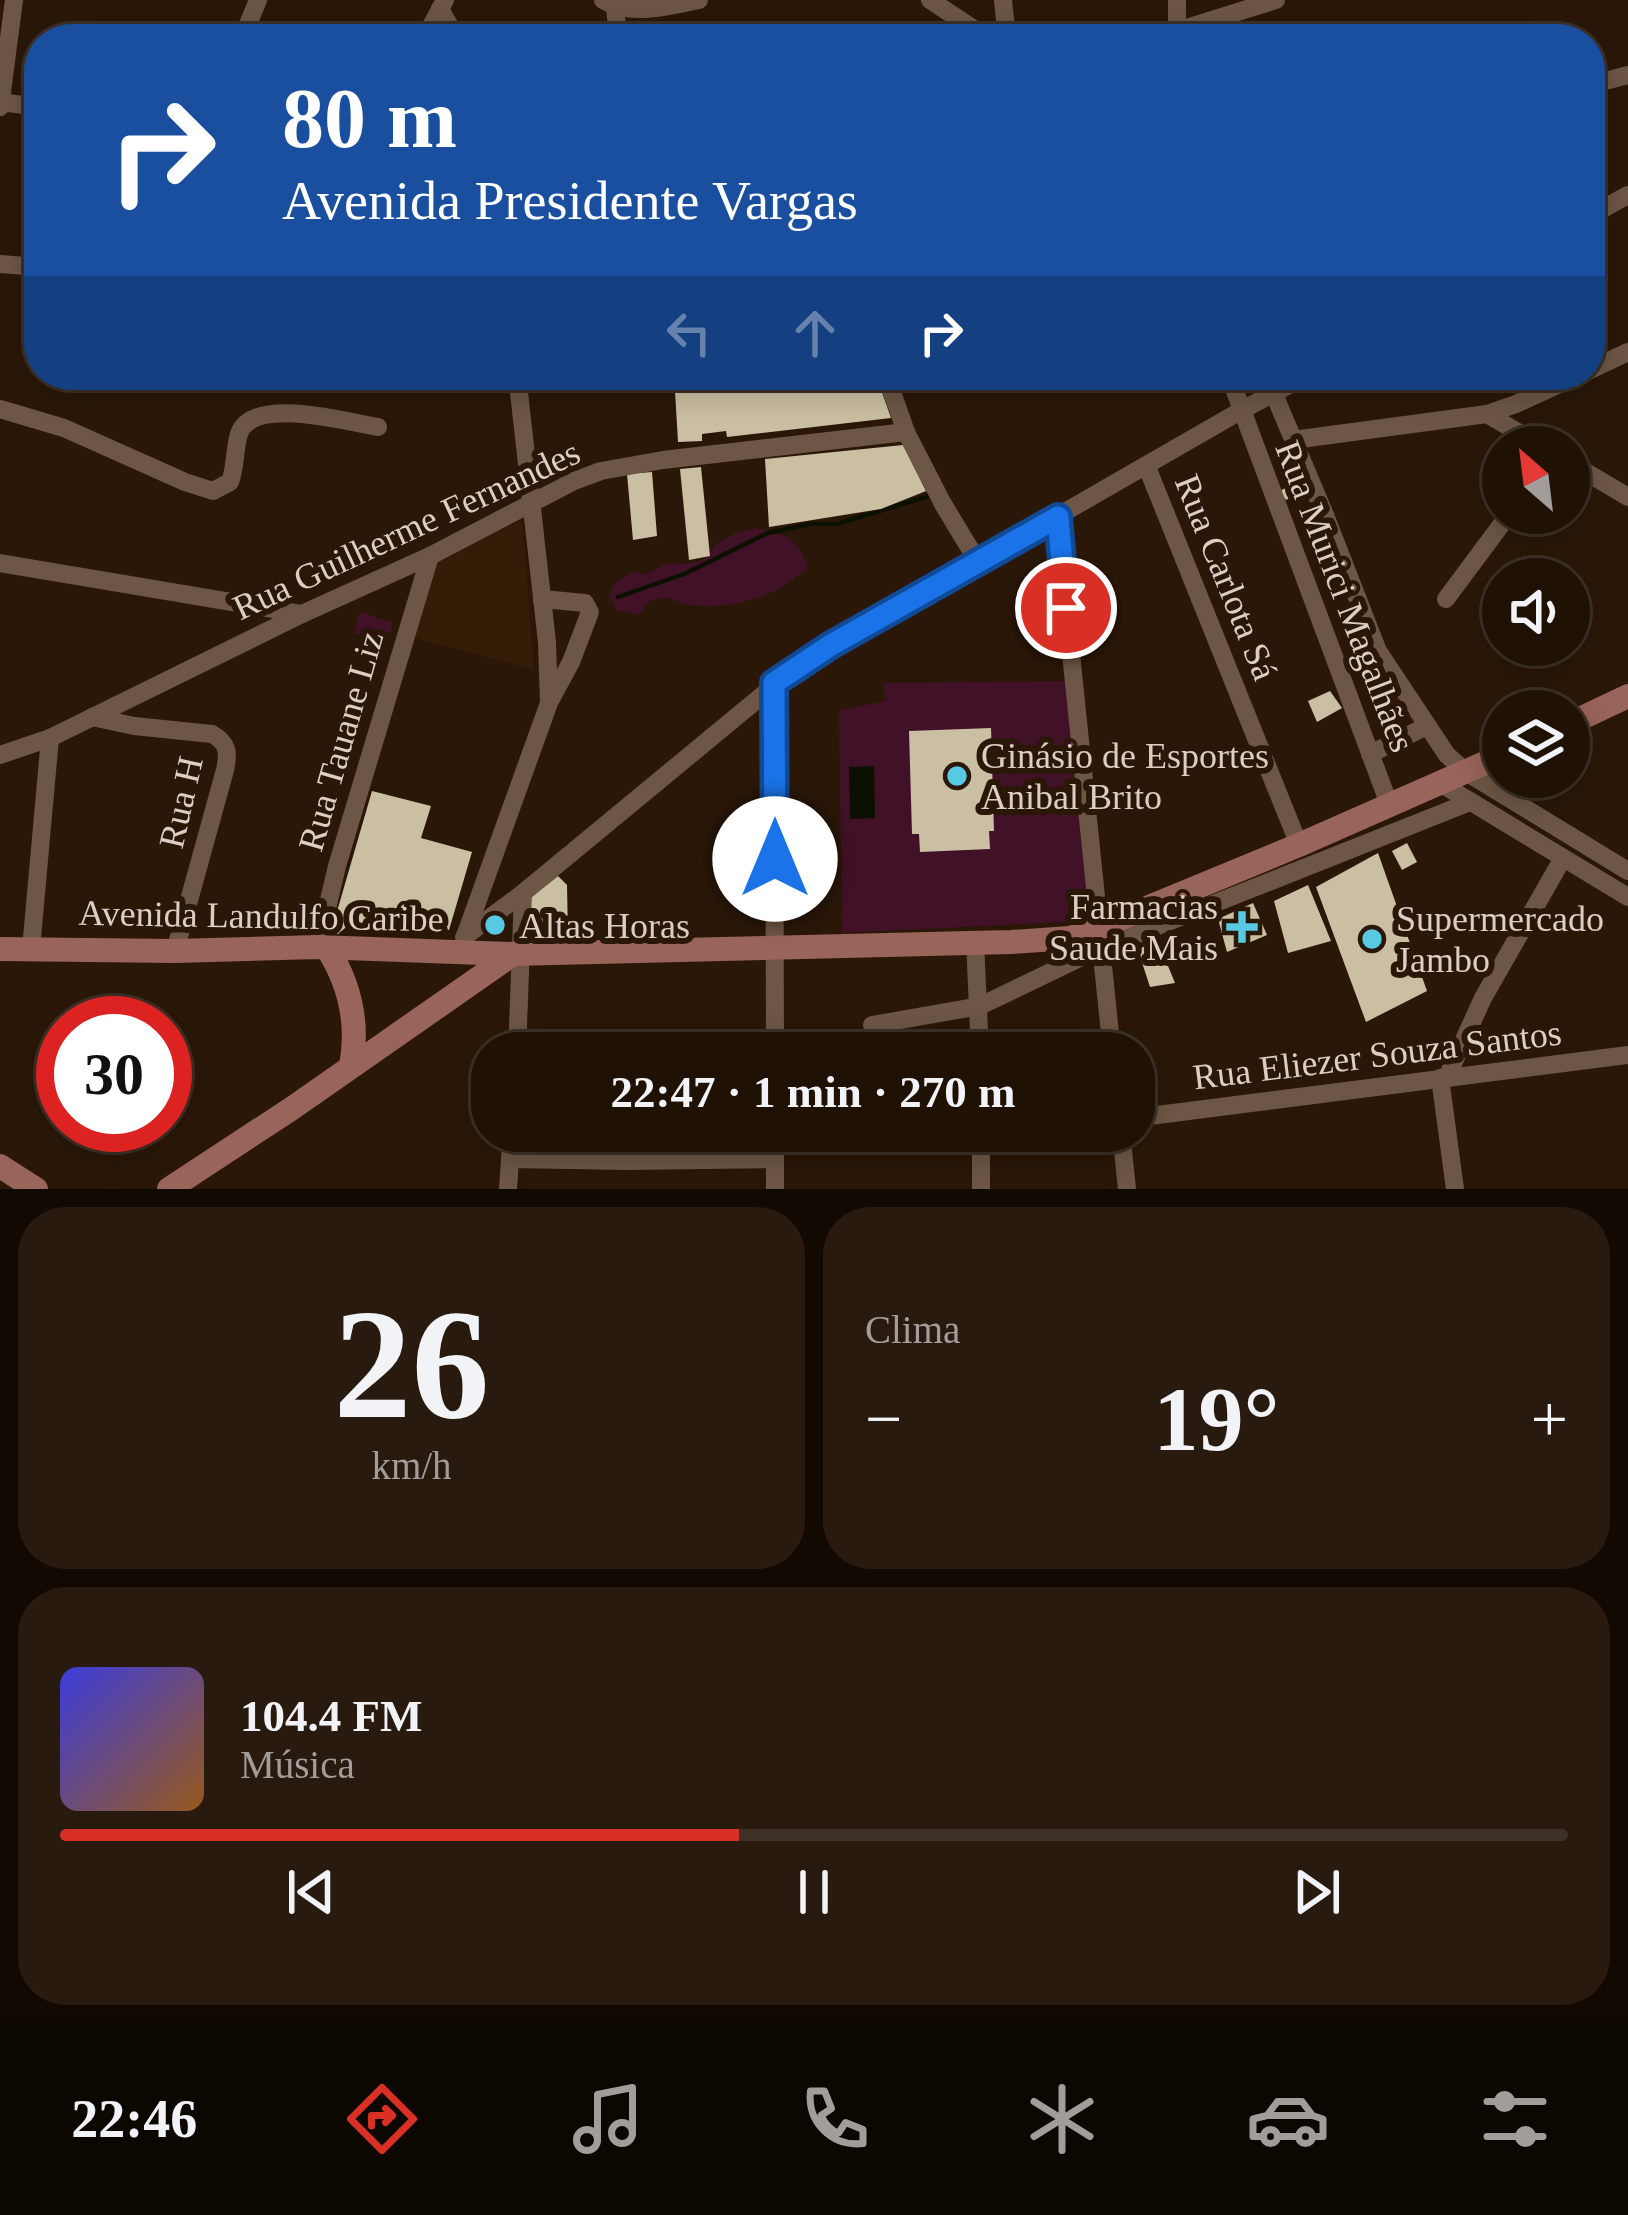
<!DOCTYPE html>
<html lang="pt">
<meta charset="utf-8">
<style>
:root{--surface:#201105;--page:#281a0f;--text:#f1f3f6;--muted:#a29d9a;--line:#3d3127;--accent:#d93025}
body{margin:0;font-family:"Times New Roman",serif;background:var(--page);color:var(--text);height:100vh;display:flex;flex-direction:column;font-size:45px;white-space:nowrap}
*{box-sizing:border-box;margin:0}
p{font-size:39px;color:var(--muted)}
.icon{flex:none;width:66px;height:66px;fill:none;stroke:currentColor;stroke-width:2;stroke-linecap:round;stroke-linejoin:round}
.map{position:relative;height:1189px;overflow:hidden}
.sheet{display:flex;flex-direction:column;gap:18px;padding:18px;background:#120903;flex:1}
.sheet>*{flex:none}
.hud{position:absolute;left:24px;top:24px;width:1581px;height:366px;border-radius:48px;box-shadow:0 6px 30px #0003,0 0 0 3px var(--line);background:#1a4fa0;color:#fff;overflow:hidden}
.needle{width:78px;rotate:332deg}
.tools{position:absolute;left:1482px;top:426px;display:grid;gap:24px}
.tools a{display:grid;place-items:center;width:108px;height:108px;border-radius:50%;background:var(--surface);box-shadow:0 6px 30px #0003,0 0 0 3px var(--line);font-size:60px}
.speed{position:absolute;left:36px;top:996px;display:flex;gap:24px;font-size:60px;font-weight:700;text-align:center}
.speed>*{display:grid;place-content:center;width:156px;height:156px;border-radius:50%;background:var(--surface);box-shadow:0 6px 30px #0003,0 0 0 3px var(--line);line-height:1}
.speed .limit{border:18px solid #d22;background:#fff;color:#111}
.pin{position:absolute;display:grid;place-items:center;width:102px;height:102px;color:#fff;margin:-51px;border:6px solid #fff;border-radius:50%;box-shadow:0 3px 12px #0007}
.me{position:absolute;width:132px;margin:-66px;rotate:0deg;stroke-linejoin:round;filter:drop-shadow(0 0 9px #0008)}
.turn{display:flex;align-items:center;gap:42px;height:252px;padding:0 60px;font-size:54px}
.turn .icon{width:156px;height:156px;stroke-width:2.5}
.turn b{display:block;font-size:84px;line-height:102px}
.lanes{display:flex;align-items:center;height:114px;padding:0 60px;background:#0003;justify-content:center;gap:60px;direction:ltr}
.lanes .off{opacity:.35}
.big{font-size:90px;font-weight:800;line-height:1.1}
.sheet .tile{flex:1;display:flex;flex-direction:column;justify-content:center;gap:18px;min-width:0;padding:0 42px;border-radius:48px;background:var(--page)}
.sheet .dial{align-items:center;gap:0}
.dial b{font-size:156px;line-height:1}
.song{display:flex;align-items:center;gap:36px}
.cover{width:144px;height:144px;border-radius:18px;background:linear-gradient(135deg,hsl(240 70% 55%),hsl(30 70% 35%))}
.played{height:12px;border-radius:6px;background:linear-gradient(90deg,var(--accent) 45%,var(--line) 45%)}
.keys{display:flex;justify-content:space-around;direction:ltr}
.heat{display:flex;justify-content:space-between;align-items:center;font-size:66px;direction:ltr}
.sheet .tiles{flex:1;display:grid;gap:18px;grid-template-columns:1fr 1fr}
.tile:last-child{grid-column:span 2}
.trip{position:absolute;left:471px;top:1032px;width:684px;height:120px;border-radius:48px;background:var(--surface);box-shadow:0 6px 30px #0003,0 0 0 3px var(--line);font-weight:800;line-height:120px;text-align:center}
.tabs{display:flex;height:192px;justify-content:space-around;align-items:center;background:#0d0702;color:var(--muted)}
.tabs .icon{width:84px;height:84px}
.tabs .active{color:var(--accent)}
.tabs b{font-size:54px;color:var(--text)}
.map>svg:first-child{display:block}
</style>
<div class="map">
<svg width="1628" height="1189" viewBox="0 0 1628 1189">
<rect width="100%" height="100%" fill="#2a1707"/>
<path fill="#341c07" d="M520,521L523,526L534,670L415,638L433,562Z"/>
<g fill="#411227">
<path d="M756,528C788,536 796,536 808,568C797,576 786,585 774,591C748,605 694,614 668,597L650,601L639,615L617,610L609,595L616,582L631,572L646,574L668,563L687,564L703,560L717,544L736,533Z"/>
<path d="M360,612L393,623L387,643L354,633Z"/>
<path d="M1379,664L1409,714L1382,732L1360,669Z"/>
<path d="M1065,681L1088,910L1082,921L842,933L839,711L885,701L884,683Z"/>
</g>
<path fill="#0c1001" d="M874,766L875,818L850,819L849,767Z"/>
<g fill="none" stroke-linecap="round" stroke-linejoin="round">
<path stroke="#0c1001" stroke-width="4.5" d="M618,597L684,574L768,533L809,524H837L929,496"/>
</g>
<g fill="#cabfa2">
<path d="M719,375H876L891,418L727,437L726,431L702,434V441L678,442L675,391L720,386Z"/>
<path d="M903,445L926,491L881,509L769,527L765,459Z"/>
<path d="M701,467L710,556L689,560L680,469Z"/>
<path d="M652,472L657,536L633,540L627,474Z"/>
<path d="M1292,484L1298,494L1286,500L1280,491Z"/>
<path d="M1330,691L1342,708L1317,722L1308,701Z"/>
<path d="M991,728L994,831H989L990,849L920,852L919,834H912L909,731Z"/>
<path d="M372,791L431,806L421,838L472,852L449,930L394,923H351L338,934L331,932Z"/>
<path d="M1407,843L1417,862L1402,870L1392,851Z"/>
<path d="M1378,853L1427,991L1366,1022L1316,887Z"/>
<path d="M558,876L567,885L568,936L529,940L530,898Z"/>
<path d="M1308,885L1331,941L1288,953L1274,901Z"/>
<path d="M1253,903L1267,935L1227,952L1218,919Z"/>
<path d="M1157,939L1175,983L1150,987L1138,950Z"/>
</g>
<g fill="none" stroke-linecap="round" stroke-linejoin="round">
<g stroke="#6d5645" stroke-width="18">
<path d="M603,0C631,17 669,6 699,0"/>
<path d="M930,0L989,39"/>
<path d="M1003,0L1007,39"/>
<path d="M615,7L618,39"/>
<path d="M440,9L457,39"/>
<path d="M242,39L258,0"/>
<path d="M424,39L445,0"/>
<path d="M1151,39L1276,0"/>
<path d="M1177,39V0"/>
<path d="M1590,85L1628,75"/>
<path d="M0,102L39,107"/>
<path d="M0,107L14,0"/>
<path d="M1590,216L1628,195"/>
<path d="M0,264L39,267"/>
<path d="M1590,370L1628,352"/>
<path d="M886,375L906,432L943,504L978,562"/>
<path d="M1229,375L1389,804"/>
<path d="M1274,394L1325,515L1378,651L1447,755L1466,772L1628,871"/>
<path d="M0,409L64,428L185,482L213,491L230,482C236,467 234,450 239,434C252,395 347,422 378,427"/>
<path d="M1487,414L1543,447"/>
<path d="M1293,440L1487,414L1516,404L1579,375"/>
<path d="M1569,462L1628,497"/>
<path d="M1147,467L1299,845"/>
<path d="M1057,517L1112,1053"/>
<path d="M0,563L302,614"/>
<path d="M542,599L585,603L590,612L571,662L551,699"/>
<path d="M1446,599L1510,513"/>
<path d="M774,683L775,1053"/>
<path d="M92,717L134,726L212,734C228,743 229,752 225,770L175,951"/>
<path d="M1370,754L1427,726"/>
<path d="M0,755L50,738L302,614L430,556L574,481L601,471L663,460L906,432"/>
<path d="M1440,783L1628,897"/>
<path d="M465,936L549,703L547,642L517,375"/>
<path d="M464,937L523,893L799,665L1242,410L1308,375"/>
<path d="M975,941L980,1053"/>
<path d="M318,947L337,866L430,556"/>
<path d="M31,949L50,738"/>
<path d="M872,1025L980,1006L1090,953L1470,802"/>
<path d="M517,1053L523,893"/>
<path d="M1447,1077L1483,998L1563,858"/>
<path d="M1440,1078L1455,1189"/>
<path d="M1134,1118L1628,1055"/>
<path d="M775,1131V1189"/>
<path d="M981,1131V1189"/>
<path d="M1121,1131L1127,1189"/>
<path d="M510,1159L627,1161L775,1159"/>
<path d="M508,1189L512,1131"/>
</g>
<g stroke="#996459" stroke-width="24">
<path d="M1569,724L1628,696"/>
<path d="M327,948C350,984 359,1023 351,1066"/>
<path d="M0,949L175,951L318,947L513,954L1011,942L1070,938L1098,928L1299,845L1503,755"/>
<path d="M0,1166L36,1189"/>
<path d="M169,1189L291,1109L513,954"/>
</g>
</g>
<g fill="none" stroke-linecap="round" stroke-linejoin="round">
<g stroke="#114b97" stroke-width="30">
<path id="route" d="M775,859L774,683L831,645L1058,517L1066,608"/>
</g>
<use href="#route" stroke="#1a73e8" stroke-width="21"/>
</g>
<g fill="#57c9e2" stroke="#2a1707" stroke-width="4.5">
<circle cx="957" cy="776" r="12"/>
<circle cx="495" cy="925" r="12"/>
<path d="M1236 909h12v12h12v12h-12v12h-12v-12h-12v-12h12z"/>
<circle cx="1372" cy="939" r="12"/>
</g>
<g text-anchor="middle" stroke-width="12" stroke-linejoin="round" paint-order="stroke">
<g font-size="36" fill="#dccec5" stroke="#2a1707">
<text transform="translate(406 529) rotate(-25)" y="13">Rua Guilherme Fernandes</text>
<text transform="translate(1227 577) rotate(68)" y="13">Rua Carlota Sá</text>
<text transform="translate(1346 596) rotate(69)" y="13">Rua Murici Magalhães</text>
<text transform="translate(340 741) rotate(-74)" y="13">Rua Tauane Liz</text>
<text transform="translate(180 802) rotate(-77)" y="13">Rua H</text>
<text transform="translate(261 915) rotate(1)" y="13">Avenida Landulfo Caribe</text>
<text transform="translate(1377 1054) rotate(-7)" y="13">Rua Eliezer Souza Santos</text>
</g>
<g font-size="36" fill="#dccec5" stroke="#2a1707" text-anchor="start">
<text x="981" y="768">Ginásio de Esportes<tspan x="981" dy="41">Anibal Brito</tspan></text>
<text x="1218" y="919" text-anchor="end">Farmacias<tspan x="1218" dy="41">Saude Mais</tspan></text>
<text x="1396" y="931">Supermercado<tspan x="1396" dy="41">Jambo</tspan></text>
<text x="519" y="938">Altas Horas</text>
</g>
</g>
</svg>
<div class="tools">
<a><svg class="needle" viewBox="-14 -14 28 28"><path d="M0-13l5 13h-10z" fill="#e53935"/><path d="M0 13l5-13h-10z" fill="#a29d9a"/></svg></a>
<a><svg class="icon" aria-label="sound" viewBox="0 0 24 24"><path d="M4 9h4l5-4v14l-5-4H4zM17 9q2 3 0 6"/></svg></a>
<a><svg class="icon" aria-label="layers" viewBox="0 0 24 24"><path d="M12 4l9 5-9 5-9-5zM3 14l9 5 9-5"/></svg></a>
</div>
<div class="speed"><div class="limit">30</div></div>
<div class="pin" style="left:1066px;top:608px;background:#d93025"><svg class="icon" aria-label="arrive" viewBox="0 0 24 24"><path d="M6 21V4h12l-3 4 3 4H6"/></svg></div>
<svg class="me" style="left:775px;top:859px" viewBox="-20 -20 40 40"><circle r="19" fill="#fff"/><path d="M0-13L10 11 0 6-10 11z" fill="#1a73e8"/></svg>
<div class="trip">22:47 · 1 min · 270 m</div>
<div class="hud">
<div class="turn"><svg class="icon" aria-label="right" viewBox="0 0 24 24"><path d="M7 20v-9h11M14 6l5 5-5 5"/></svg><div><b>80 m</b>Avenida Presidente Vargas</div></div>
<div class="lanes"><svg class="icon off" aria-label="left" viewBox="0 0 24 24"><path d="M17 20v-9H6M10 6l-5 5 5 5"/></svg><svg class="icon off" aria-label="ahead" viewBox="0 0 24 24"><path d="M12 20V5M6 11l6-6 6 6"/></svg><svg class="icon" aria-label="right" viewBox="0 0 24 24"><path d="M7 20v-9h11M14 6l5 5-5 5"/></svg></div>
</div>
</div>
<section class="sheet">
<div class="tiles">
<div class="tile dial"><b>26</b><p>km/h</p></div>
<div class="tile"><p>Clima</p>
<div class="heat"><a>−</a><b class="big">19°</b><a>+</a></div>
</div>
<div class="tile">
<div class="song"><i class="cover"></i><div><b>104.4 FM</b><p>Música</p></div></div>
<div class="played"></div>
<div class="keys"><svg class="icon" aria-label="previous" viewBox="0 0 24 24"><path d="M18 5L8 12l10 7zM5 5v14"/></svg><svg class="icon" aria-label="pause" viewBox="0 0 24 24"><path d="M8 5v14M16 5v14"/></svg><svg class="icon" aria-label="next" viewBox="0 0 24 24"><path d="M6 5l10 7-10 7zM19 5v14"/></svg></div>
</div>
</div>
</section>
<nav class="tabs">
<b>22:46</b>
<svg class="icon active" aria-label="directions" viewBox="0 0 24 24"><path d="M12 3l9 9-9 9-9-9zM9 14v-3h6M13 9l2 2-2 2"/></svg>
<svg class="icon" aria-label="music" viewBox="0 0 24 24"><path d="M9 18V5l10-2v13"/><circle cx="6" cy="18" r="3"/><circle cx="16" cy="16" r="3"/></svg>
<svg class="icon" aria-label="phone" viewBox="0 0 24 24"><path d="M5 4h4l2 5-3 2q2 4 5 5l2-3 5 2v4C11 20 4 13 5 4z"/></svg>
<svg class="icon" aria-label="climate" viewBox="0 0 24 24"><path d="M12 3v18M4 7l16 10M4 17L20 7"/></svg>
<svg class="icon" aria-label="car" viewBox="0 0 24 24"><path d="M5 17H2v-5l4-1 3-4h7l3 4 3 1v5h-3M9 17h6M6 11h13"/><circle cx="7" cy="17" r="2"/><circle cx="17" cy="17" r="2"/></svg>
<svg class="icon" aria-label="filters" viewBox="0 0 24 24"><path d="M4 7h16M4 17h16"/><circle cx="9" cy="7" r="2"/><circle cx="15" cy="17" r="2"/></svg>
</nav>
